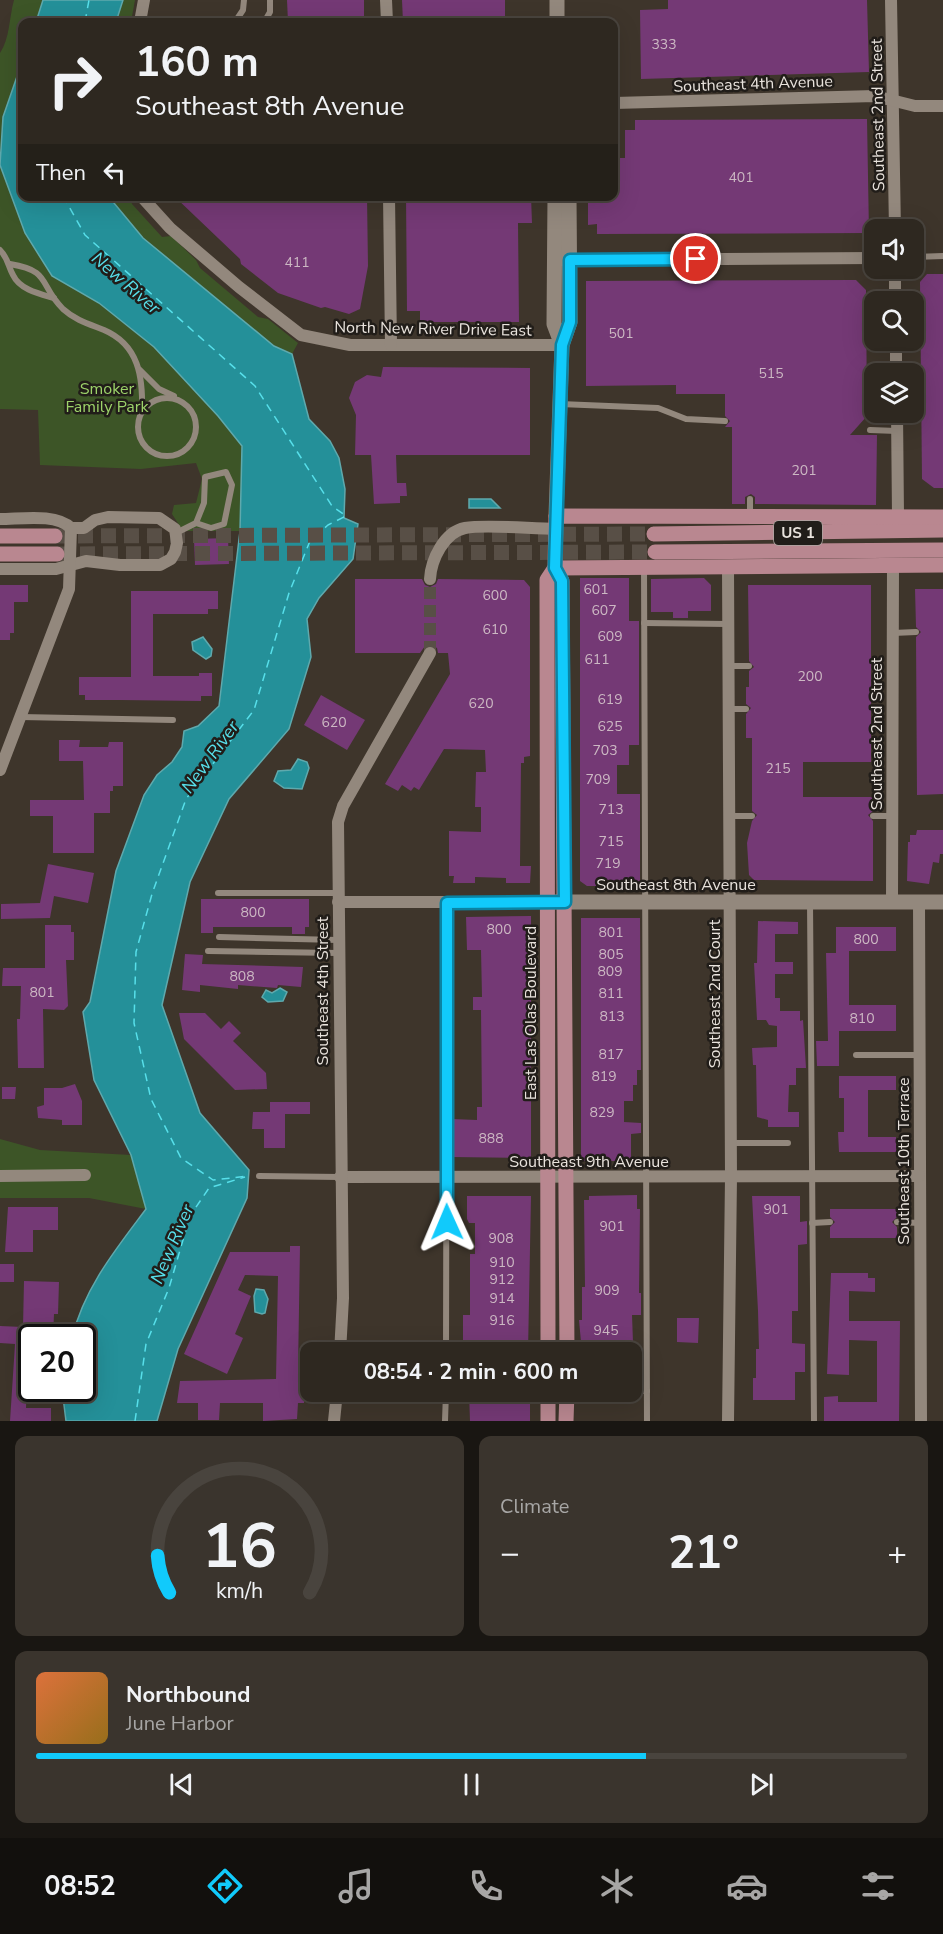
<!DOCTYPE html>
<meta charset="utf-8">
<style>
:root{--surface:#2e2820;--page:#3a342d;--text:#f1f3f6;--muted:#a7a6a5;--line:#49443e;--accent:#11cafb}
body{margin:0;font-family:"Nunito Sans",sans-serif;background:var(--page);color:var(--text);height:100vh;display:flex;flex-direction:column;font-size:22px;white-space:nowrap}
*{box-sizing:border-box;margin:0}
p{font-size:20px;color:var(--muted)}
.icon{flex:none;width:33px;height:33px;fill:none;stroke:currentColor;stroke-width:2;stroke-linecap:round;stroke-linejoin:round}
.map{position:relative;height:1421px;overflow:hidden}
.side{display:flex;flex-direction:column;gap:15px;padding:15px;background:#191612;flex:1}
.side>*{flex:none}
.guide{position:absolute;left:18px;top:18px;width:600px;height:183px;border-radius:12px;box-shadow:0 6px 24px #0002,0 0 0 2px var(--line);background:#2e2820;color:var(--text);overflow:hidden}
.fabs{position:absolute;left:864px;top:219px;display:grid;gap:12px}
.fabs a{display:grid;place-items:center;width:60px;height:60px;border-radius:12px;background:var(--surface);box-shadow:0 6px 24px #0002,0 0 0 2px var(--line);font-size:30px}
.speed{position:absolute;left:18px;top:1324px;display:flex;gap:12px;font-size:30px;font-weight:700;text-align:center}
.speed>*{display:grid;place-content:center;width:78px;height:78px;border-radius:50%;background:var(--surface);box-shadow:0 6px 24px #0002,0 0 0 2px var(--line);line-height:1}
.speed .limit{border:3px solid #111;border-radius:9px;background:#fff;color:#111}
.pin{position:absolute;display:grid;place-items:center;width:51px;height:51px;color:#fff;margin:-26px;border:3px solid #fff;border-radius:50%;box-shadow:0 2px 6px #0007}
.me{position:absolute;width:66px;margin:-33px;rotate:359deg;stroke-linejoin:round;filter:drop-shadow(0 0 4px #0008)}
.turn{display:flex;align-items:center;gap:21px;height:126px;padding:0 18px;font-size:27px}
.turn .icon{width:78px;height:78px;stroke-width:2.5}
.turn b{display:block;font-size:42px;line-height:51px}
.then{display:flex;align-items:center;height:57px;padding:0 18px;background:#0003;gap:12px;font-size:22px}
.big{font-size:45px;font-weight:700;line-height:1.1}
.side .card{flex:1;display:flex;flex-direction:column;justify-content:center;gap:9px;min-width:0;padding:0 21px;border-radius:12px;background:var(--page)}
.side .dial{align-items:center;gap:0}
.dial svg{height:156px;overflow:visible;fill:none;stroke:var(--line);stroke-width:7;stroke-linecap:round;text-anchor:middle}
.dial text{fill:var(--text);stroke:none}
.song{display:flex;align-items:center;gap:18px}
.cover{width:72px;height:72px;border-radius:9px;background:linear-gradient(135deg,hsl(20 70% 55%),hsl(40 70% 35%))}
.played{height:6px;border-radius:3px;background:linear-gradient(90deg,var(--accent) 70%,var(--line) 70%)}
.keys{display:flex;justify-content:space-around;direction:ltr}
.heat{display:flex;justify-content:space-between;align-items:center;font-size:33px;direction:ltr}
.side .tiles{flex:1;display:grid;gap:15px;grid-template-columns:1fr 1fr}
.card:last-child{grid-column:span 2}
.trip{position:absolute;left:300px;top:1342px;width:342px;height:60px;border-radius:12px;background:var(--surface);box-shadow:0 6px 24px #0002,0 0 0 2px var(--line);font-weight:700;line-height:60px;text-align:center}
.menu{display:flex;height:96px;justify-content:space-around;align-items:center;background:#12100d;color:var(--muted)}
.menu .icon{width:42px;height:42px}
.menu .active{color:var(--accent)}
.menu b{font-size:27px;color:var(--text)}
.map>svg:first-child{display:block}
</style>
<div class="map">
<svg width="943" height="1421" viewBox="0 0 943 1421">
<rect width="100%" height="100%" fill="#3e352b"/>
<g fill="#3d5527">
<path d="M14,0H43L36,22H22V62L3,117L0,165L52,276L99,303L154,347L218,416L242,446L240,531H183L172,514L174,505L196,503L202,479L196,463L141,469L40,465L38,410L0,409V53C10,38 9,18 14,0Z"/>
<path d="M123,0H135L131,22H116Z"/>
<path d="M109,197H130L132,204L162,237L171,236L196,260L200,268L258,317L268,319L298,343L292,354L274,346L143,238Z"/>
<path d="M0,1139L40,1150L131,1155L146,1209L89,1198H0Z"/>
</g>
<g fill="#249099" stroke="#5fa9ad" stroke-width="1.5">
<path d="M43,0H123L116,22H36Z"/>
<path d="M22,62V196L109,197L143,238L274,346L292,354L309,419L330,441L339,458L345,489L344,518L358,524L353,559L319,598L307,619L311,657L289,729L229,799L190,882L162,1005L200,1113L249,1170L247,1198L178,1349L157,1421H66L62,1389H82V1338H72C84,1288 116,1249 146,1209L131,1155L94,1080L83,1012L90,1002L116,871L144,795L157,775L172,762L182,747L184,731L198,726L219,706L240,531L242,446L218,416L154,347L99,303L52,276L25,233L0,165L3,117Z"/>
<path d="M469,499H491L500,508H469Z"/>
<path d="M203,637L212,649L211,656L206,659L193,650L192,642Z"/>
<path d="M298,759L307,762L309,768L302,789L284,788L274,781L278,771L291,770Z"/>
<path d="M280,988L287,992L283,1001L268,1002L262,997L266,990L272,993Z"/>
<path d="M256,1289L264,1290L268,1299L265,1313L262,1314L255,1312L254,1296Z"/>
</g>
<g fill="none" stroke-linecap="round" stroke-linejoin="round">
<g stroke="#57dfea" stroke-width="1.5" stroke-dasharray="8 6" stroke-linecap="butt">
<path d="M85,22L89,0"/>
<path d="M63,196L85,235L255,386L332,506L346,516L328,525L310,541L289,593L254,710L186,799L152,894L136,952L134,1023L151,1099L181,1158L213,1180L249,1176"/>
<path d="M135,1421L146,1344L169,1288L190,1216L209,1188L245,1177"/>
</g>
</g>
<g fill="#743975">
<path d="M287,0H364V22H288Z"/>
<path d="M402,0H505V22H403Z"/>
<path d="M668,0H867L869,72L641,79L640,10L668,9Z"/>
<path d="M867,119L869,233L597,234V224L588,225V196H614V158H625V130H635V120Z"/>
<path d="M174,196H367L368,266L360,309L349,314L325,307L321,308L278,293L241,264L240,259Z"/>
<path d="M406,196H531L532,223H518L519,322H420V311H407Z"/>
<path d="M927,274H943V488H934L922,479L920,282Z"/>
<path d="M856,280L866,290L867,416L850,435H877L876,505L755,504V497L751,494L745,497V504H732V427H725L730,421L725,416V394H676V385L586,386V281Z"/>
<path d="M383,367L530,368V455H396L397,483H406L407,496H400V503L374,504L371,455H355L356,415L349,398L355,382L367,375L381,377Z"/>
<path d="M228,538L229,564L195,565L194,539Z"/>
<path d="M580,578H629V621H639V745H629V765H617V794H640V886H587L580,881Z"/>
<path d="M704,578L711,585V611H688V618H673V612H651V579Z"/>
<path d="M355,579H422L425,585L430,587L436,584L438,579L524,580L530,587V756L524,757V763H521L520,866H531L530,883H506V878L475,877V883H453L454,876H449V831L481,832V807H475L476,772H486L485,750L444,749L419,790L414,787L411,791L402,785L398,791L385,784L450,674L448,653H438L437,648L431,645L425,646L420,653H355Z"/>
<path d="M0,585H28V602H14V633H10V640H0Z"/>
<path d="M748,585H871V762H803V797H873V811L868,815L873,821V881L754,880L749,875L747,843L752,821L757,815L752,811V738H746V714L751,708L746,704V687H749V671L754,667L749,661Z"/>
<path d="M915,589H943V794L917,795L916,637L921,632L916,627Z"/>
<path d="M131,591H218V609H208V614H153V676H199V673H212V696H201V701L120,700H85V695H79V677H131Z"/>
<path d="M321,695L365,720L347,750L304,725Z"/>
<path d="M59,740H80L79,747H108L109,742H123V786H113V791H110V813H94V853H53V816H30V800H84L83,761H59Z"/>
<path d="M917,830H943V854H940L939,863L933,862L929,884L907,881L908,842H910V835H916Z"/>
<path d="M48,864L94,873L88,903L54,896L50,918L1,919V904L40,903Z"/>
<path d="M201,899H309V927H305V934H292V927H213V933H201Z"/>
<path d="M531,916V1158L452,1157V1119L477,1120V1107H482L481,1010H473V997H482L481,950H467L466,917Z"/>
<path d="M581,918H640L641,1070H637V1085H633V1101H624V1122L641,1123V1133L631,1134V1161H581Z"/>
<path d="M758,921L798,922V934H775V962H793V974H775V998H780V1011H800V1021L803,1020L806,1068H796V1085H789L788,1112H799V1127H768V1120L757,1117L756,1065H753L752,1048L777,1047V1026L769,1025L766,1020H757L754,963H757Z"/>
<path d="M45,925H71V932H74V960H66L68,1006L64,1010L43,1009L44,1068H18L17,1019H20L21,986H2L3,968H45Z"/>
<path d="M836,927H896V951H849V1005H896V1031H839V1066H817L816,1041H828L826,953H836Z"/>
<path d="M185,954L203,955L202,964L303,967L301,987L278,985L277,988L238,985V989L200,985V992L182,990Z"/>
<path d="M179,1013H205L221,1029L229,1021L241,1033L233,1041L266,1073L267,1089L235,1090L184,1039Z"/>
<path d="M839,1076H896V1090H868V1137H896V1152H839L838,1132H844V1098H839Z"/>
<path d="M75,1084L82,1101V1125H62V1120L38,1118L37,1107L44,1105V1088H62Z"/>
<path d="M2,1087H16L15,1099H2Z"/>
<path d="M270,1102H310V1114H285V1148H264V1129H252L253,1112H270Z"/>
<path d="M637,1195V1209H640L639,1293H641V1315H632L633,1342H628L629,1353H582L579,1320H582V1287H585L584,1200H589V1196Z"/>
<path d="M467,1196H531L528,1353H489V1347H463V1315H470V1254H475V1223H469L467,1219Z"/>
<path d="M752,1196H800V1222L807,1221V1244L798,1245V1311H792V1343L805,1344V1372H795V1400H753V1378H756V1349H759L758,1311Z"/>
<path d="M8,1207H58V1230H33V1252H5Z"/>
<path d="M830,1209H897V1217L892,1222L897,1227V1238H830V1227L835,1222L830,1217Z"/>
<path d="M290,1246H300L298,1371H304V1403H298L297,1419L263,1421V1403H220L219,1420H198V1403H177L180,1381L276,1379L278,1276L245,1275L238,1290L251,1296L235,1334L243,1338L227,1374L184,1354L230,1252H290Z"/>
<rect x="0" y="1264" width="14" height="18"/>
<path d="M831,1273H868V1278H875V1292L849,1291V1321H900L899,1421H824V1397L838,1396V1402H877V1341L849,1340V1375L827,1374Z"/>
<path d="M24,1281L59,1282L58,1314H54L53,1338H32V1379H27L26,1408H51V1421H10L15,1344L0,1343V1326L23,1327Z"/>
<path d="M677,1318H699L698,1343L677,1342Z"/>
<path d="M469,1392H530V1421H470Z"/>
</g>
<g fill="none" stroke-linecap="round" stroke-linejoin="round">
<path stroke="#584f46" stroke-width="12" stroke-dasharray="12 6" stroke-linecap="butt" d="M430,653V579"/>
<g stroke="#584f46" stroke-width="15" stroke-dasharray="15 8" stroke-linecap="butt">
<path d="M55,536L654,534"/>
<path d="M57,554L655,552"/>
</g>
<g stroke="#93887d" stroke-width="6">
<path d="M236,21L266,19L270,12V0"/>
<path d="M235,22L243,10L244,0"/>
<path d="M0,250C8,258 8,266 13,275C20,290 40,294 54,298"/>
<path d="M914,257L943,256"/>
<path d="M10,264C52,271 38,284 63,309C75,320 89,324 104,330C139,345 143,377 142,411"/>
<path d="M140,370L159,389L174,396"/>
<circle cx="167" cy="427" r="29"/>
<path d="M560,404L658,408L686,419L725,421"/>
<path d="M870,430L897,431"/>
<path d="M750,499V516"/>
<path d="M176,533L196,523L204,503L205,477L226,472L232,485L224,524L211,528L196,523"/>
<path d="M644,567L647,1421"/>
<path d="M644,623L728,624"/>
<path d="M893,633L916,632"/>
<path d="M729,666H749"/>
<path d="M729,709H746"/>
<path d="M21,717L173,720"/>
<path d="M729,816H752"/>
<path d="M873,816H892"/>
<path d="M218,893H338"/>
<path d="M810,902L814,1421"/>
<path d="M219,937L338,940"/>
<path d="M208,951L338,953"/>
<path d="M856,1055H919"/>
<path d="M731,1143H788"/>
<path d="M259,1176L340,1177"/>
<path d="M897,1222L920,1223"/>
<path d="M812,1223L830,1222"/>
<path d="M446,1353L447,903"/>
<path d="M632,1391H647"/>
<path d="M445,1421L446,1392"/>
</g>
<g stroke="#93887d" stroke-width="12">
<path d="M386,0L387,22"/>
<path d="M891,0L895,230"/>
<path d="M140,22L144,0"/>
<path d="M614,103L875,96L915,106H943"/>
<path d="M141,196L170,228L239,287L301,335L350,345H562"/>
<path d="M389,196L391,345"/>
<path d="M561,260L874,258"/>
<path d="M895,268V302"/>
<path d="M896,340V374"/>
<path d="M897,412L898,515"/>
<path d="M0,519C21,519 56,513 71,528"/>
<path d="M728,568L731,1177L728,1421"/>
<path d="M0,569H56L86,561L120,565H160L171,559L175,552L177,543L175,529L159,518L108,517L95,520L84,528H71"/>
<path d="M430,579C431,560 444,532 465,528C487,524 532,529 556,529"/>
<path d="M0,770L69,589L71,528"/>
<path d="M892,901L893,567"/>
<path d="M338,902H548"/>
<path d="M919,902L921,1421"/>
<path d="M0,1176L85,1175"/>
<path d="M340,1177L919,1176"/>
<path d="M340,1353L343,1298L338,822L343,806L430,653"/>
<path d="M334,1421L337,1392"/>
</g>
<g stroke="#93887d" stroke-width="15">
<path d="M557,0V22"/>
<path d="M555,196L554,324L562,345"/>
<path d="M556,516L562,345L570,322L569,196"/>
<path d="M548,902H943"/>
</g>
<g stroke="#b98790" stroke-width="15">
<path d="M654,534L943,530"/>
<path d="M0,536H55"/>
<path d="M655,552L943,550"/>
<path d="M0,554H57"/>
<path d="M555,568L943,565"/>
<path d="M548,1353L547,580L555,568"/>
<path d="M567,1353L562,581L555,568L556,516L943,517"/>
<path d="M548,1392V1421"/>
<path d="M566,1421L567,1392"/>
</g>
</g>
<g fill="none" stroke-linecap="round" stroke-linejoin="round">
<g stroke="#0b83a3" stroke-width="15">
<path id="route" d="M447,1222V903L565,902L562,581L555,568L562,345L570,322V260L696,259"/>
</g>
<use href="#route" stroke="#11cafb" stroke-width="10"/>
</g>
<g text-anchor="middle" stroke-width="5" stroke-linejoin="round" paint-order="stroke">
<g font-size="14" fill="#ccb8c3">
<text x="664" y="49">333</text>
<text x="741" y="182">401</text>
<text x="297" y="267">411</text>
<text x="621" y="338">501</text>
<text x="771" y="378">515</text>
<text x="804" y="475">201</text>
<text x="596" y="594">601</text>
<text x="495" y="600">600</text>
<text x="604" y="615">607</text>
<text x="495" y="634">610</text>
<text x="610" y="641">609</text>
<text x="597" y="664">611</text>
<text x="810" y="681">200</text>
<text x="610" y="704">619</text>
<text x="481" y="708">620</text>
<text x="334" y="727">620</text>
<text x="610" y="731">625</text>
<text x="605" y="755">703</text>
<text x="778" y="773">215</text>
<text x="598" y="784">709</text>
<text x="611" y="814">713</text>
<text x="611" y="846">715</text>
<text x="608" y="868">719</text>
<text x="253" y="917">800</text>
<text x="499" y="934">800</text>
<text x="611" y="937">801</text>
<text x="866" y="944">800</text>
<text x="611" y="959">805</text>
<text x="610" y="976">809</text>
<text x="242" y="981">808</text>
<text x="42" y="997">801</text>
<text x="611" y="998">811</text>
<text x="612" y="1021">813</text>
<text x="862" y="1023">810</text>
<text x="611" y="1059">817</text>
<text x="604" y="1081">819</text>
<text x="602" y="1117">829</text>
<text x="491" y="1143">888</text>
<text x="776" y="1214">901</text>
<text x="612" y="1231">901</text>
<text x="501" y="1243">908</text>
<text x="502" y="1267">910</text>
<text x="502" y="1284">912</text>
<text x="607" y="1295">909</text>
<text x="502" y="1303">914</text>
<text x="502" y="1325">916</text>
<text x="606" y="1335">945</text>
</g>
<rect fill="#211d19" stroke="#ada8a2" stroke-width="1.5" x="774" y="521" width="48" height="24" rx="4.5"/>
<g font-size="15" font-weight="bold" fill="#e9e3dd">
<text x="798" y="538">US 1</text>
</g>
<g font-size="16" fill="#e9e3dd" stroke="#211d19">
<text transform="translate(753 83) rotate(-2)" y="6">Southeast 4th Avenue</text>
<text transform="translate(877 115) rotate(-91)" y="6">Southeast 2nd Street</text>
<text transform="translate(433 328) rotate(1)" y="6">North New River Drive East</text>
<text transform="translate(876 734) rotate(-90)" y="6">Southeast 2nd Street</text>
<text x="676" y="890">Southeast 8th Avenue</text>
<text transform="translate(322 991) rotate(-90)" y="6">Southeast 4th Street</text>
<text transform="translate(714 994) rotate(-90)" y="6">Southeast 2nd Court</text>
<text transform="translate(530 1013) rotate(-90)" y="6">East Las Olas Boulevard</text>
<text x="589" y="1167">Southeast 9th Avenue</text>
<text transform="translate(903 1161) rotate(-90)" y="6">Southeast 10th Terrace</text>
</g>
<g font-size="16" fill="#9dd36a" stroke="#211d19">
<text x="107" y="394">Smoker<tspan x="107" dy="18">Family Park</tspan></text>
</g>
<g font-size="18" font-style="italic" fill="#57dfea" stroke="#211d19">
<text transform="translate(126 283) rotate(41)" y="6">New River</text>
<text transform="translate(210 757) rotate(-54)" y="6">New River</text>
<text transform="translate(172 1244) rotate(-67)" y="6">New River</text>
</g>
</g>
</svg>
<div class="fabs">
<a><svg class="icon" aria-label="sound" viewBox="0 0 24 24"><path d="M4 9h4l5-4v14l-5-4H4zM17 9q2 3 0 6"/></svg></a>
<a><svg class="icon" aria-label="search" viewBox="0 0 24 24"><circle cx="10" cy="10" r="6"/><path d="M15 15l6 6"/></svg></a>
<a><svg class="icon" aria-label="layers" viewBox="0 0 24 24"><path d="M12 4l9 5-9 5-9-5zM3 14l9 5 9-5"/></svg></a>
</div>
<div class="speed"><div class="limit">20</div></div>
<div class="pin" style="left:696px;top:259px;background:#d93025"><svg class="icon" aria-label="arrive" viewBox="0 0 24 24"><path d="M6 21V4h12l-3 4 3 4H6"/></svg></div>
<svg class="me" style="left:447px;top:1222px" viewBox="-20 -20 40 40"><path d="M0-17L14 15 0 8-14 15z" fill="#11cafb" stroke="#fff" stroke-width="4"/></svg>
<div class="trip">08:54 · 2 min · 600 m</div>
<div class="guide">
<div class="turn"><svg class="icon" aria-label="right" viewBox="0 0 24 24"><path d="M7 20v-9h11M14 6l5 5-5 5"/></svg><div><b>160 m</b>Southeast 8th Avenue</div></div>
<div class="then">Then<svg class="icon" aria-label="left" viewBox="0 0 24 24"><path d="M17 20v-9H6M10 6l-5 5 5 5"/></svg></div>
</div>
</div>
<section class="side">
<div class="tiles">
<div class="card dial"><svg viewBox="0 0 100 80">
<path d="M14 69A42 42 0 1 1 86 69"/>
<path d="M14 69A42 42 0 0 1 8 50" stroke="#11cafb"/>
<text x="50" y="56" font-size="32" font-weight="700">16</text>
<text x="50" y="72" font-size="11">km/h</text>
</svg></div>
<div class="card"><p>Climate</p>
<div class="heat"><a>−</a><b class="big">21°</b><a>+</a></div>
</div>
<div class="card">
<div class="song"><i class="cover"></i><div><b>Northbound</b><p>June Harbor</p></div></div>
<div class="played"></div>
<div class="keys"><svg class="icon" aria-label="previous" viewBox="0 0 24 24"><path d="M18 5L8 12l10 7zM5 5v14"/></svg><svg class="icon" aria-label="pause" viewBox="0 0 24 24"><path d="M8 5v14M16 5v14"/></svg><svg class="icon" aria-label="next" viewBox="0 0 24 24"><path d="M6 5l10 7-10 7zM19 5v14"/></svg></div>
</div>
</div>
</section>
<nav class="menu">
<b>08:52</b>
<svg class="icon active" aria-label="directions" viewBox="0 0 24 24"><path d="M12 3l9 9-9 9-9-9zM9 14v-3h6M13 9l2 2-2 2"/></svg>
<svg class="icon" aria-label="music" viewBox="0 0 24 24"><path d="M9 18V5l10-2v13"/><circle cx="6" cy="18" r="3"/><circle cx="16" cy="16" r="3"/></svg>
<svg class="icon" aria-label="phone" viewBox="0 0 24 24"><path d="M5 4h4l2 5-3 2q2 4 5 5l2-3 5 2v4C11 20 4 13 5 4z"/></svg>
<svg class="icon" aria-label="climate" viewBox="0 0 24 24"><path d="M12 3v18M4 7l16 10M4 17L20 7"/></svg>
<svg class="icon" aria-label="car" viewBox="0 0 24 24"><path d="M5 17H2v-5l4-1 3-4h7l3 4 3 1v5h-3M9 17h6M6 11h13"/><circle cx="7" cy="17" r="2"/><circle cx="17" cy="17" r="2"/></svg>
<svg class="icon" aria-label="filters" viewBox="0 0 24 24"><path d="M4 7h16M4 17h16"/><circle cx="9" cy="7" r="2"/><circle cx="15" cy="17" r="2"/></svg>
</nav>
